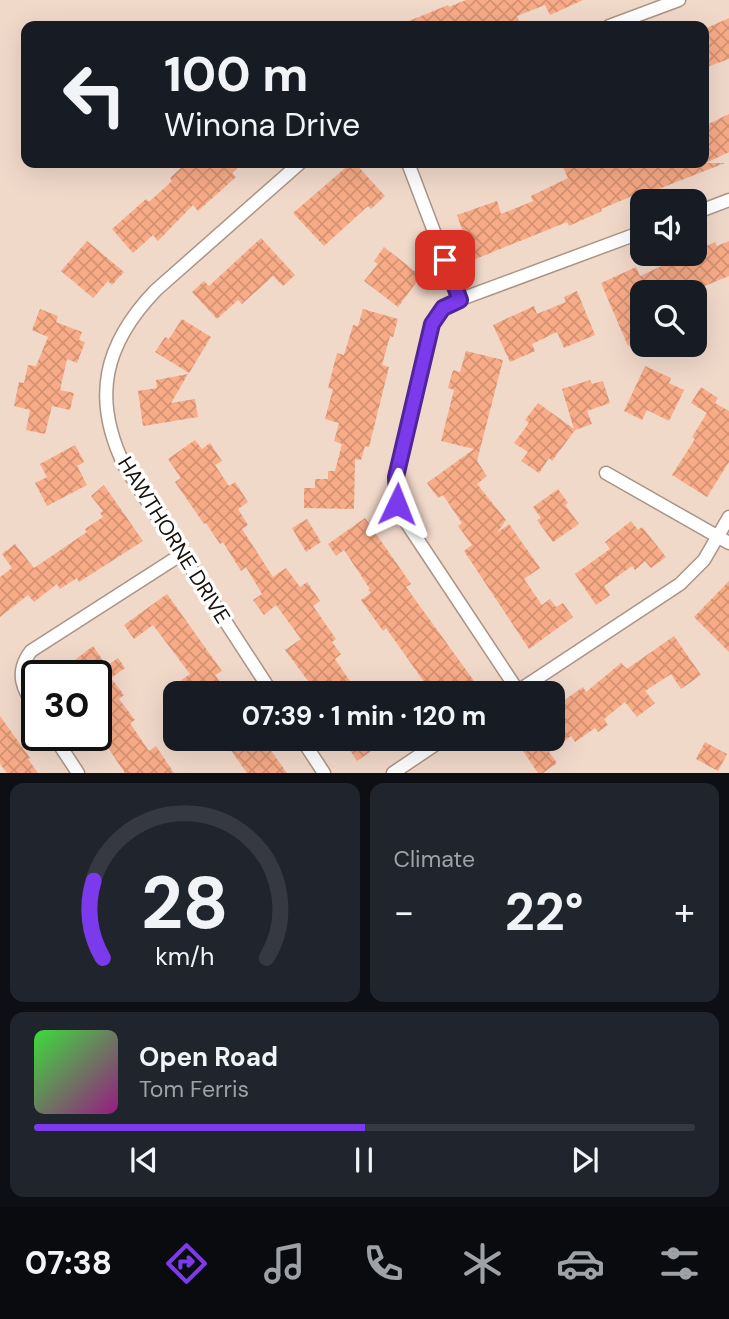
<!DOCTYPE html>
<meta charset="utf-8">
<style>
:root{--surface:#171b24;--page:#20242c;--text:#f1f3f6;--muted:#9ea1a6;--line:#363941;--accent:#7c3aed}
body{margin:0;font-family:"DM Sans",sans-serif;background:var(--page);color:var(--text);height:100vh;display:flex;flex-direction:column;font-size:26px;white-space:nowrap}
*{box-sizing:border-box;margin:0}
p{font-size:23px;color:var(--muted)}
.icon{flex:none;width:38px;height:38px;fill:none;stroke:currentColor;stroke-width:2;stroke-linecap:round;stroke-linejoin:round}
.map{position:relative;height:773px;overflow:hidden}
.details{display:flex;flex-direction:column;gap:10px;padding:10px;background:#0d0f14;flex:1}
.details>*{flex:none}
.banner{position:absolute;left:21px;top:21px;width:688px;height:147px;border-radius:14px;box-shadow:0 7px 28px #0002;background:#171b24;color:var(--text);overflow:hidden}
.tools{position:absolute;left:630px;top:189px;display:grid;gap:14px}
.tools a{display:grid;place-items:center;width:77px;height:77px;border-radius:14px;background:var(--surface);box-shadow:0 7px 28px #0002;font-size:35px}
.speed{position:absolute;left:21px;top:660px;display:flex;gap:14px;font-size:35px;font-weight:700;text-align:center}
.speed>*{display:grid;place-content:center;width:91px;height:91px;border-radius:50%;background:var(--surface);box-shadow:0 7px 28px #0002;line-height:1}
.speed .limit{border:4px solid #111;border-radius:10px;background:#fff;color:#111}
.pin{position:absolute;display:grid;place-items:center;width:60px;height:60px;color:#fff;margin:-30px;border-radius:14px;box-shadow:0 4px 10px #0006}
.me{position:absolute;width:77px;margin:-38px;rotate:2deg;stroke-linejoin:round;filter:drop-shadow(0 0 5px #0008)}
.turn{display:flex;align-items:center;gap:24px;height:147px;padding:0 28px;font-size:32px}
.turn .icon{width:91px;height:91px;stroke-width:2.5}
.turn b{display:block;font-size:49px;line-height:60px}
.big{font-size:52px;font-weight:700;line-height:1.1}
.details .card{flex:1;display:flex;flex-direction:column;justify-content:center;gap:10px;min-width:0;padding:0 24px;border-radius:14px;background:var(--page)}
.details .dial{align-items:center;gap:0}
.dial svg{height:182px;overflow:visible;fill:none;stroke:var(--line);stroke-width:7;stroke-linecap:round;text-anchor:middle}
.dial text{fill:var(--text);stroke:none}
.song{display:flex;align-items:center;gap:21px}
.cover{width:84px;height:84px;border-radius:10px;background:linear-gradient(135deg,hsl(120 70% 55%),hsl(310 70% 35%))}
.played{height:7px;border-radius:4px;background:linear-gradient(90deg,var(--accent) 50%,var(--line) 50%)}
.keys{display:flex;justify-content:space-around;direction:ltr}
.heat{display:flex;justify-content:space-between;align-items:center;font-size:38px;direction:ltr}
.details .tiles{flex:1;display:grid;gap:10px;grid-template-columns:1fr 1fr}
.card:last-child{grid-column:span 2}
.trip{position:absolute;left:163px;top:681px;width:402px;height:70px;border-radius:14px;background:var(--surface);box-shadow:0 7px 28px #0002;font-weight:700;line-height:70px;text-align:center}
.dock{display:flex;height:112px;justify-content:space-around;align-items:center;background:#090b0e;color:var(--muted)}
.dock .icon{width:49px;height:49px}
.dock .on{color:var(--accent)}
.dock b{font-size:32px;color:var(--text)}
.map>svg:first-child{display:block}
</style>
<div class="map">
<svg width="729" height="773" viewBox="0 0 729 773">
<defs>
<pattern id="building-cross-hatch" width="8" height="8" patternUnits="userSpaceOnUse" patternTransform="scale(1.75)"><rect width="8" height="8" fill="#f8ab87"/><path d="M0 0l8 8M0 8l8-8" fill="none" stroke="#d49273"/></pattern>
</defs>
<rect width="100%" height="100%" fill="#f1d9ca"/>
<g fill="url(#building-cross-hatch)">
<path d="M466,0H583L550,15L545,5L517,16L520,24L513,26H397L448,5L449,7Z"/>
<path d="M729,18V59L704,68V29Z"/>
<path d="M729,114V152L706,163H725L638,197L637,194L601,209L602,211L569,226L567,222L473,260L457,215L497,201L501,214L533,201L531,196L568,178L561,163H704V126Z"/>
<path d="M186,163H243L232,173L236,177L198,211L193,205L158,241L153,235L133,253L112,229L146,199L149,202L172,181L170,178Z"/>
<path d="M351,163H355L385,196L371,209L368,206L324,246L293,213Z"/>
<path d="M261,238L295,275L283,286L273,276L242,304L238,300L217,319L192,292L204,281L209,286Z"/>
<path d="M87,241L124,272L112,285L108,281L93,298L61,271Z"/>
<path d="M729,241V276L690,292H642V340L628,346L601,283L636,267L640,276L688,254H695V251L715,242L717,246Z"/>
<path d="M384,247L421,276L398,307L364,281L378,264L374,261Z"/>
<path d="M577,291L595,335L564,348L557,332L532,344L535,351L510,362L493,325L534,306L537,314L566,302L564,297Z"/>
<path d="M40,309L58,316L56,322L82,332L79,340L85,342L77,363L67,359L60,390L74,393L70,410L52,406L45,434L26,430L30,410L14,406L19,382L24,383L28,365L36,366L48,337L32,330Z"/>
<path d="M363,309L398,319L393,337L390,336L382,365L389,367L369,447L365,446L361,460L355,459L354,509L304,508V488H315V479H328V471H335L342,444L334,441L339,423L325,419L333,389L328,388L337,353L344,355L353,325L358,326Z"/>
<path d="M182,319L211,337L189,373L155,352L165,337L169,339Z"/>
<path d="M466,351L503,360L477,461L487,476L477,484L506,520L497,533L509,524L540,568L524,579L542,605L550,599L556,607L563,603L573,617L529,649L464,551L472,545L458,526L462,523L443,495L438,498L427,483L474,449L441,441L454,390L448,388L453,370L460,372Z"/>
<path d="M645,366L671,378L669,383L684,390L669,421L647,410L642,420L624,411Z"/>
<path d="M188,374L171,403L195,399L198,417L143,426L138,391L157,388L156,380Z"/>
<path d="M590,380L592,384L603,381L610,403L587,411L592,424L575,430L552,461L549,458L539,473L521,461L528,452L514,443L529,423L525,420L538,403L574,429L562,389Z"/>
<path d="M701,387L718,398L715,403L729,411V462L707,497L672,475L695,439L692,437L707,413L691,403Z"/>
<path d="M195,440L202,449L210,443L222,461L215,465L229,486L235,482L248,502L238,509L248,525L242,529L273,577L286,568L300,587L307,582L320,601L313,606L336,639L332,642L341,654L335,659L358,693H317L285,650L301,639L276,605L264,615L253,600L262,594L246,567L241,571L223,542L220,544L206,523L204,524L175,482L181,478L168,459Z"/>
<path d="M75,445L84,462L77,466L87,485L47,506L35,483L47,477L40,464Z"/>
<path d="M104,485L143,541L79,582L77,578L60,589L57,584L34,602L28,595L0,617V577L12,568L2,554L15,544L34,568L87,532L85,529L103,517L100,513L103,511L91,496Z"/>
<path d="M558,489L568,503L565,505L579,524L553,542L537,520L541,518L533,507Z"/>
<path d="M365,518L411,584L406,587L477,685L466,693H432L386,628L383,631L361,600L371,593L368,590L370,589L344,550L336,556L328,544Z"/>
<path d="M307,519L321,542L306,552L292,528Z"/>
<path d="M631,521L638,530L642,527L666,557L651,568L645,561L635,570L632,566L604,586L610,595L596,605L575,574L610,549L605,542Z"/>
<path d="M729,581V652L694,617Z"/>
<path d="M167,594L222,671L215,675L228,693H163L190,674L153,625L134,639L124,625Z"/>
<path d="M674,636L701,675L681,689L671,674L645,691L655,703L637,717L625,702L604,719L608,725L598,732L595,728L575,742L571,736L549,752L557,763L543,773H538L514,738H553V708L583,687L586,692L621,663L627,669Z"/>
<path d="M93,646L107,666L118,658L125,668L111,678L124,695L119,699L135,720L130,723L149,751L156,746L174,773H125L96,730V676H54Z"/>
<path d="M0,716L30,758L28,759L38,773H7L0,764Z"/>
<path d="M222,738H262L287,773H247Z"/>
<path d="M342,738H390L357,761Z"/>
<path d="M705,742L727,754L718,771L696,759Z"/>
</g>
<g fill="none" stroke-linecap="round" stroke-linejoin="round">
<g stroke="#aa9485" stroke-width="15">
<g id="minor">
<path d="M609,26L679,0"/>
<path d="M408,163L460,300"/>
<path d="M695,213L729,200"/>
<path d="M606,473L729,543"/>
<path d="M518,691L402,516L397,504L396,477L432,324L443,308L453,302L642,232"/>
<path d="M272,693L125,467C91,398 104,344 156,290L300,163"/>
<path d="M515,693L680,584L704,560L729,517"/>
<path d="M37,711C23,690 14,673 31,651L182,554"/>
<path d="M53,735L78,773"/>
<path d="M301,738L324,773"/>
<path d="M393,773L445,738"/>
</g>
</g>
<use href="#minor" stroke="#fff" stroke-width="12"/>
</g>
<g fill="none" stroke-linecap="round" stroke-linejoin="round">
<g stroke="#51269a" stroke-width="18">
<path id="route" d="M397,504L396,477L432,324L443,308L460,300L445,260"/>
</g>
<use href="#route" stroke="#7c3aed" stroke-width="12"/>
</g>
<g text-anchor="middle" stroke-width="7" stroke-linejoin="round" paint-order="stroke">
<g font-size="21" fill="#170f0a" stroke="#fff">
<text transform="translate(174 540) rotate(58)" y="7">HAWTHORNE DRIVE</text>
</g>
</g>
</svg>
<div class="tools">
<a><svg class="icon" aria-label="sound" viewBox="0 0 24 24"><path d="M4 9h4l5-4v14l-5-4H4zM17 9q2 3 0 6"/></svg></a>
<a><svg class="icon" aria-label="search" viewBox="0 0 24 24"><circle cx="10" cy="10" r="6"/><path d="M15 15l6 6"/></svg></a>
</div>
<div class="speed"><div class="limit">30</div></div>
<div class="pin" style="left:445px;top:260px;background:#d93025"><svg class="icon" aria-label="arrive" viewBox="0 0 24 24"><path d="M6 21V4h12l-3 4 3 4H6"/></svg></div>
<svg class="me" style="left:397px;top:504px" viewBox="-20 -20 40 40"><path d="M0-17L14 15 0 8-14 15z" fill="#7c3aed" stroke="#fff" stroke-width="4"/></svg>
<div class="trip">07:39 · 1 min · 120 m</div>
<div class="banner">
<div class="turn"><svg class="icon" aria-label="left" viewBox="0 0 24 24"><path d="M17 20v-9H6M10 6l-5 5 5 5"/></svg><div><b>100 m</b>Winona Drive</div></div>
</div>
</div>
<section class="details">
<div class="tiles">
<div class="card dial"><svg viewBox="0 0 100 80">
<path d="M14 69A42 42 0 1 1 86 69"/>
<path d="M14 69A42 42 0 0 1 10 35" stroke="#7c3aed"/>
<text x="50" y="56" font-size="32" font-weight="700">28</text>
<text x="50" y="72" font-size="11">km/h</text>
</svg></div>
<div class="card"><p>Climate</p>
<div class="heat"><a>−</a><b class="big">22°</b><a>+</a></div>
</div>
<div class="card">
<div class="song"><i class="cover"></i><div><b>Open Road</b><p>Tom Ferris</p></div></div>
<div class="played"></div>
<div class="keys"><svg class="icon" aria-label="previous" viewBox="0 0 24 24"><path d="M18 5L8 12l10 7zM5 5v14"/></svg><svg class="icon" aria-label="pause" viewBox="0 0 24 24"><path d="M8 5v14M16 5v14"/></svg><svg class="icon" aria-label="next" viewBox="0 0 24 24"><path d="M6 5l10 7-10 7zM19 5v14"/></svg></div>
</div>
</div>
</section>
<nav class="dock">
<b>07:38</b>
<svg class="icon on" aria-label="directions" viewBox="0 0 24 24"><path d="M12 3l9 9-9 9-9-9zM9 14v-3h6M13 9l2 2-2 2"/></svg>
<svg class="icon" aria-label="music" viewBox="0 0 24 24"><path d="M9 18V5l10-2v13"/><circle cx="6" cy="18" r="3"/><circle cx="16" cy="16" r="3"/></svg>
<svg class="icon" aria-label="phone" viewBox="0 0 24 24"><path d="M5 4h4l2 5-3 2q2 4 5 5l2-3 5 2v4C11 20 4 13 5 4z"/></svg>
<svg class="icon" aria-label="climate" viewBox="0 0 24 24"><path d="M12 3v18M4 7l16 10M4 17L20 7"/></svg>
<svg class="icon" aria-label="car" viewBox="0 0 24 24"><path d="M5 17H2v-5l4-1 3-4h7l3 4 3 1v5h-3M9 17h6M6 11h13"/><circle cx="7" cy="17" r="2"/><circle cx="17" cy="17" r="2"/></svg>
<svg class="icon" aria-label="filters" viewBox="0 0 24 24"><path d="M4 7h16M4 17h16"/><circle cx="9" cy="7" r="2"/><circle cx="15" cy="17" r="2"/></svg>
</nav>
